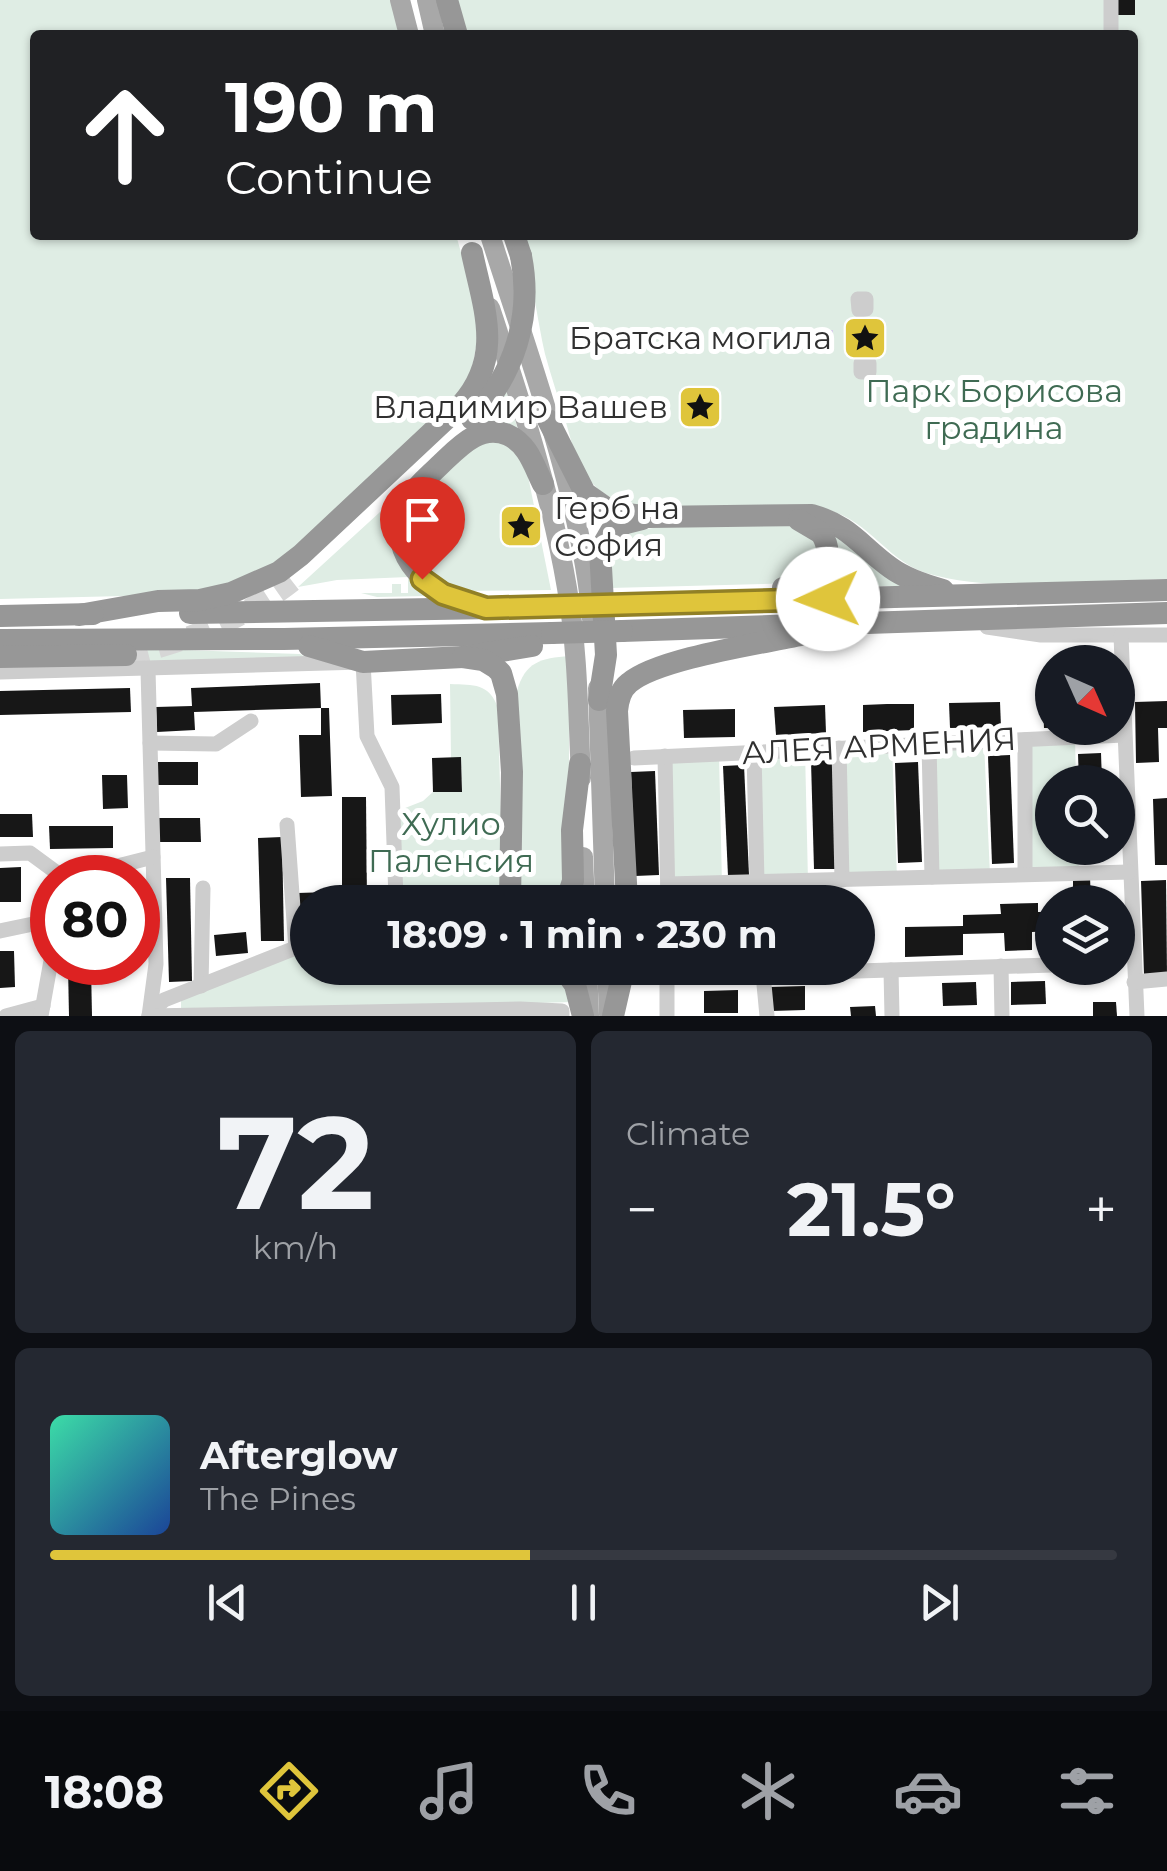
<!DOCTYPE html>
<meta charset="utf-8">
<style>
:root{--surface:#171b24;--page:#242831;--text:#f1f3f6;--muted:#9ea1a6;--line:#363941;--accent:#dfc53b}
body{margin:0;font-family:Montserrat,sans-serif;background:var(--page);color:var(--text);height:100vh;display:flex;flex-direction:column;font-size:38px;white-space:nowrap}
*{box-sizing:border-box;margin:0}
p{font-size:32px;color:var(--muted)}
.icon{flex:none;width:55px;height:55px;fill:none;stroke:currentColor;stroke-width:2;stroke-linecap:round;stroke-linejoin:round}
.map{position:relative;height:1016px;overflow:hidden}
.sheet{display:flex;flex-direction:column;gap:15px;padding:15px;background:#0d0f14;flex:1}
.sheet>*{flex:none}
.hud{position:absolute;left:30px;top:30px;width:1108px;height:210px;border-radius:10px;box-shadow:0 2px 8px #0004;background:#202124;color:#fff;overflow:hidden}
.needle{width:65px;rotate:135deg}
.fabs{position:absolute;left:1035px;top:645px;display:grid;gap:20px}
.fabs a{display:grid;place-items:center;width:100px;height:100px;border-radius:50%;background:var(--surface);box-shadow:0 2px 8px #0004;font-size:50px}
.speed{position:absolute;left:30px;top:855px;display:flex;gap:20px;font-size:50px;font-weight:700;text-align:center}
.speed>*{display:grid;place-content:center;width:130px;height:130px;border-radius:50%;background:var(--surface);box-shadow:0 2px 8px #0004;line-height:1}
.speed .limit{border:15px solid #d22;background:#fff;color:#111}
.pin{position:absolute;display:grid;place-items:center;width:85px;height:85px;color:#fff;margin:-102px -42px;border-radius:50% 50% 50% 0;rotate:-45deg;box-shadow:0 0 10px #0007}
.pin .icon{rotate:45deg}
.me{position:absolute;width:110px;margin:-55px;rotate:268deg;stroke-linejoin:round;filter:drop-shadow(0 0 8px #0008)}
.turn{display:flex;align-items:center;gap:35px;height:210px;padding:0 30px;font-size:45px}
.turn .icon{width:130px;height:130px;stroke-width:2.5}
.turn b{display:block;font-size:70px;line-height:85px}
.big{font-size:75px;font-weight:700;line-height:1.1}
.sheet .widget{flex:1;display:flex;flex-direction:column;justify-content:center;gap:15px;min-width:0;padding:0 35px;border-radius:15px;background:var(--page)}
.sheet .dial{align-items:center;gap:0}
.dial b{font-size:130px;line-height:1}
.song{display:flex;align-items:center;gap:30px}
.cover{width:120px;height:120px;border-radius:15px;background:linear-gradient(135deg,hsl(160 70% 55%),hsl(220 70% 35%))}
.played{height:10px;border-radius:5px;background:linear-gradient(90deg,var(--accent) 45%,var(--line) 45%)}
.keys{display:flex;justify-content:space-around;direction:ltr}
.heat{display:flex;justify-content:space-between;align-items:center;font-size:55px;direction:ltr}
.sheet .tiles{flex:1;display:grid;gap:15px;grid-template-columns:1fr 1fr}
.widget:last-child{grid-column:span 2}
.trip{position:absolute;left:290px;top:885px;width:585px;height:100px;border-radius:50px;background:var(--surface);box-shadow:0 2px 8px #0004;font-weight:700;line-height:100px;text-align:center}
.tabs{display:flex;height:160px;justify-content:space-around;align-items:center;background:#090b0e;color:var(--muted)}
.tabs .icon{width:70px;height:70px}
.tabs .current{color:var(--accent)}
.tabs b{font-size:45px;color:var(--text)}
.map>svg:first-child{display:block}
</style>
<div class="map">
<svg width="1167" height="1016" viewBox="0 0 1167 1016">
<rect width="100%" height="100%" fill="#fff"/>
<g fill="#dfede4">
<path d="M0,0H391L400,35H35V235H456L481,322L468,388L283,560L206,594L0,599Z"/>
<path d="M457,0H1167V579C1093,581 995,594 926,573C883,559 867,514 817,508C760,502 638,528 596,487C577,469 572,443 565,419C558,397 551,376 545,354C536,314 532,274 521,235H1132V35H466Z"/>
<path d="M506,390L519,433L505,427L399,505L427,596L377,597L361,593H392V584H401V593H408V577L337,580L298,587L485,416Z"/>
<path d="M506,441L526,466L551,590L455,591L415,557L409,532L418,499L474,444Z"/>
<path d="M794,524L818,542V567L797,583L610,588C609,577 605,559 609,548C620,516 762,525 794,524Z"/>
<path d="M830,533L909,586L821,587Z"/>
<path d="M126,648L300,654L311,660L127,663Z"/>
<path d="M569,656V879L555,902H528L520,895L517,691C525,662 541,658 569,656Z"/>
<path d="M450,684C474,685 489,683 498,708L503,902H396L400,810L423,801L433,792L462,791L461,758H451Z"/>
<path d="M1075,738L1076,782H1052V848H1078L1079,872L1025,874V740Z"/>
<path d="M984,742L990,875L932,877L929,744Z"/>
<path d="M892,746L897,878L842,880L839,748Z"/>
<path d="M805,750L808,881L757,882L754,752Z"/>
<path d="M719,754L722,884H668L665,757Z"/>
<path d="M842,891V902H633V899Z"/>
<path d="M307,949L308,968H555L573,1002L181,1012V1000Z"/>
</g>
<path fill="#d6cceb" d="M833,330V345L782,348L781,333Z"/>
<g fill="#171717">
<rect x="1118" y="0" width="17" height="15"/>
<path d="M320,683L321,708L194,712L195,730L157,732L156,707L192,706L191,688Z"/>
<path d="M130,688L131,712L0,715V691Z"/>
<path d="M441,694L442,723L392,725L391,695Z"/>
<path d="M1052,700V728H1044L1043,701Z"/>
<path d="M1167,701V728H1158L1159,762L1136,763L1135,702Z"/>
<path d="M1000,702L1001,727L950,728L949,703Z"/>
<path d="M887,704H914V730L863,732V705Z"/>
<path d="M825,705L826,733L776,735L774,707Z"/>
<path d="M321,708H329L332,796L301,797L299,735H321Z"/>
<path d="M735,709V737L684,738L683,710Z"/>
<path d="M1101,753L1102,782H1079L1078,754Z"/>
<path d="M1010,755L1014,863L992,864L988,756Z"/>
<path d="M461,757L462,792H433L432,758Z"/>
<path d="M833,760L836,869H814L811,761Z"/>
<rect x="156" y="762" width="42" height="23"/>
<path d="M918,762L922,862L898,863L895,763Z"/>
<path d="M744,765L749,875L728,876L723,766Z"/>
<path d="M655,771L659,875L635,876L631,772Z"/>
<path d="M102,775H127L128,808L103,809Z"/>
<path d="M342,797H366L367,902H342Z"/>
<path d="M1167,798V865H1155L1153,799Z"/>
<path d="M0,814H32L33,837H0Z"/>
<path d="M156,818H200L201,842H156Z"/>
<path d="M49,826H113V848L50,849Z"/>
<path d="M282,837L284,941H261L258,838Z"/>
<path d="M1081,848H1104V857L1081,858Z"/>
<path d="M21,867V902H0V868Z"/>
<path d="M1073,877H1090L1091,902H1073Z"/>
<path d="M166,878H190L192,981L169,982Z"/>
<path d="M1166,880L1167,974L1144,975L1141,881Z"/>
<path d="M331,892V902H308V916L298,917L297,893Z"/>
<path d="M1038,903V912H1052V931L1032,932V950L1005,951L1004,933L963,934V955L905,957V927L963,926V915L1001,914L1000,904Z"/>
<path d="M246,932L248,953L216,956L214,935Z"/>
<path d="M0,951H14L15,987L0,988Z"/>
<path d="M68,967H91L92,1016H69Z"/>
<path d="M1045,981L1046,1004L1011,1005V982Z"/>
<path d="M976,982L977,1005L943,1006L942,983Z"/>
<path d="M805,986V1010L771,1011L770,987Z"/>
<path d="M738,990V1013H704V991Z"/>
<path d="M1093,1002H1116L1117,1016H1093Z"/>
<path d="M875,1006L876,1016H851L850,1007Z"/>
</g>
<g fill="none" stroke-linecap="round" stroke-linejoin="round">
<path stroke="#d6d6d6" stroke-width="22" stroke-dasharray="22 11" stroke-linecap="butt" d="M126,655C185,643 245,618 292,581"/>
<g stroke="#cdcdcd" stroke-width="15">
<path d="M1111,35V0"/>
<path d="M858,299H866V309L859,310Z"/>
<rect x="861" y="363" width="8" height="9"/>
<path d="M987,627L1041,635H1167"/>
<path d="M1121,636L1137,1016"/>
<path d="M148,670L156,964L149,1016"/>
<path d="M0,672L363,662L367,736L392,787L396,899L389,902"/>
<path d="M150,743L216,744L251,721"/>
<path d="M929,744L932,877"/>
<path d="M839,748L842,880"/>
<path d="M754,752L757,882"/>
<path d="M665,756L668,902"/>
<path d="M634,758L1124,735"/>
<path d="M287,825L296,949"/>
<path d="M0,854L30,853L64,878"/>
<path d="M1025,874V740"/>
<path d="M70,878L153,857"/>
<path d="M668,884L1129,872"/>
<path d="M0,931L52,920"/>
<path d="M1001,966L1002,1016"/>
<path d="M891,970L892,1016"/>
<path d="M763,974L767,1016"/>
<path d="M667,977L1052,965"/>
<path d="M1134,982L1167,979"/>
<path d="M201,986L203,888"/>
<path d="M149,1015L164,1000L308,943"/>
<path d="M6,1016L43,1006"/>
<path d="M41,1016L52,955"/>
<path d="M149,1016L520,1009L562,1011V1016"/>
<path d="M667,1016V970"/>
</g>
<g stroke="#a8a8a8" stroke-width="20">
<path d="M400,0L409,35"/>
<path d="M427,0L435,35"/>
<path d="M490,235C528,355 581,495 592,619"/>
<path d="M490,308C520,400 551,493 567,588C578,651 578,714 581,778"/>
<path d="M598,688L605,902"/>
<path d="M583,857L585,902"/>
<path d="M587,968L589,1015"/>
<path d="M607,968L609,1014"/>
</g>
<g stroke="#979797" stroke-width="22">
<path d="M447,0L457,35"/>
<path d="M514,235L521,256"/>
<path d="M548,420L585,493L612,512L650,517L812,515C851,526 861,547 891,568C906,579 925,585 943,590"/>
<path d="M783,588L815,581C828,566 832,550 821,533L799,520"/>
<path d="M468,603C422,588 382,549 409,498C417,485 430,475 441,464C459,447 480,423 508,435C528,444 534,466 543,484"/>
<path d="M621,604L1167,590"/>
<path d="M190,613L551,607"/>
<path d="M79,615L158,601L200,600L231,593L279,572L301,555L461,405C504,357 484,309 472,253"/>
<path d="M0,616L93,614"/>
<path d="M622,631L1167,613"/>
<path d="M0,640L284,639L552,633"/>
<path d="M309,646L363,662L463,657L532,646"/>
<path d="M0,657L126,655"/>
<path d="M463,657L483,660L496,668L501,673L507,694L512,772L510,902"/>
<path d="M599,700L606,655L600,550L611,531L626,523L642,519"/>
<path d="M566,902L573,881L572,830L580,764"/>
<path d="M627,902L617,711C618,700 620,690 629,683C658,658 765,643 805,634"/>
<path d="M563,968L575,985L583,1016"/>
<path d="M613,1016L624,968"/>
</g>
<g stroke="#979797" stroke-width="22">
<path d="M472,419C514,375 533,317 521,256"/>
<path d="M551,607L621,604"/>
<path d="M552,633L622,631"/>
</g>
</g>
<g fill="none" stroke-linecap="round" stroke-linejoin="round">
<g stroke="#918026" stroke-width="25">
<path id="route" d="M422,579L443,594L486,608L828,599"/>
</g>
<use href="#route" stroke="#dfc53b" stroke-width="18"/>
</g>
<defs>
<g id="sight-square" transform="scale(2.25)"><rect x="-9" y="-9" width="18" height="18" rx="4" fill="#dfc53b" stroke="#fff"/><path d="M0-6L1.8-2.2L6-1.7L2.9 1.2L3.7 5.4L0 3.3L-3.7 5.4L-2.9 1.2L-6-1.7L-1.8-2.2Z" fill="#111"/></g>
</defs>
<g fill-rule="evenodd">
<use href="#sight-square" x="865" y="338"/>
<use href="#sight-square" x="700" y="407"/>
<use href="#sight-square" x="521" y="526"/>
</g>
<g text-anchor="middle" stroke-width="10" stroke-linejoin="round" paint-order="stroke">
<g font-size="32" fill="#303030" stroke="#fff" text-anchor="end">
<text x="832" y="349">Братска могила</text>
<text x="668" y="418">Владимир Вашев</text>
<text x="554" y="519" text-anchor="start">Герб на<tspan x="554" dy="37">София</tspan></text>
</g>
<g font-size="32" fill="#3f6b53" stroke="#fff">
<text x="994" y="402">Парк Борисова<tspan x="994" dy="37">градина</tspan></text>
<text x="451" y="835">Хулио<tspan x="451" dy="37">Паленсия</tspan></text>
</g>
<g font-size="32" fill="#303030" stroke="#fff">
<text transform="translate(879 746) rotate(-3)" y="11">АЛЕЯ АРМЕНИЯ</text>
</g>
</g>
</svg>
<div class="fabs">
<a><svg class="needle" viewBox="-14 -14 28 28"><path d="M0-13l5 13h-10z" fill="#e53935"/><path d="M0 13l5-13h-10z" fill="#9ea1a6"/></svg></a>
<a><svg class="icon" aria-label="search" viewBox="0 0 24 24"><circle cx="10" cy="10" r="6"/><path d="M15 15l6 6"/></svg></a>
<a><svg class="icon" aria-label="layers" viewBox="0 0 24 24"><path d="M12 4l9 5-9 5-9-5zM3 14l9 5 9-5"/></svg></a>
</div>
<div class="speed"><div class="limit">80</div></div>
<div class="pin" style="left:422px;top:579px;background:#d93025"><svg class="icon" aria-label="arrive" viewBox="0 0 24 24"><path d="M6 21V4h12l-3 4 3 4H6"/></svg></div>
<svg class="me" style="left:828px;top:599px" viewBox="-20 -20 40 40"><circle r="19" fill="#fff"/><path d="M0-13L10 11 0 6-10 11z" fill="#dfc53b"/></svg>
<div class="trip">18:09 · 1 min · 230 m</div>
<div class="hud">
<div class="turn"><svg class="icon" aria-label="ahead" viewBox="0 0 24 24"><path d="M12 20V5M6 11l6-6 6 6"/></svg><div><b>190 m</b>Continue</div></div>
</div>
</div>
<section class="sheet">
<div class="tiles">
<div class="widget dial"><b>72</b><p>km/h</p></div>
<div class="widget"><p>Climate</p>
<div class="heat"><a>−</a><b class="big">21.5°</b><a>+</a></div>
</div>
<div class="widget">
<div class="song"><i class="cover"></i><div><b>Afterglow</b><p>The Pines</p></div></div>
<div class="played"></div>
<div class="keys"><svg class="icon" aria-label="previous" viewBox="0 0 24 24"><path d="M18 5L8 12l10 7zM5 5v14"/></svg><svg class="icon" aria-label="pause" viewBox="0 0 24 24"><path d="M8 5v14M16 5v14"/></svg><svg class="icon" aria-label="next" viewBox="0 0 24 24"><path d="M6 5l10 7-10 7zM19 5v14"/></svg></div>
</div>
</div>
</section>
<nav class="tabs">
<b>18:08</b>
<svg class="icon current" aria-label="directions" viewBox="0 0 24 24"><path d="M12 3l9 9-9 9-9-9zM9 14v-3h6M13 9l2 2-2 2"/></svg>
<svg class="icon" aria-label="music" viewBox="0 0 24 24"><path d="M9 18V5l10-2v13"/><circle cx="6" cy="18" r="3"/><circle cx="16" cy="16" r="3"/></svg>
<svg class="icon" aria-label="phone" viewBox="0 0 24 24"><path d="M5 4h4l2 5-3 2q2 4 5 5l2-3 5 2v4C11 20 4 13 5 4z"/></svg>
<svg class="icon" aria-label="climate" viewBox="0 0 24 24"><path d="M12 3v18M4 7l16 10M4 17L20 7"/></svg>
<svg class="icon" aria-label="car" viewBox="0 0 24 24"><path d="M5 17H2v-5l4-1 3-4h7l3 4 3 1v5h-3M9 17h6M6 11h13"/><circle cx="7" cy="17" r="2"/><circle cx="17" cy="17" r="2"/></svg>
<svg class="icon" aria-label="filters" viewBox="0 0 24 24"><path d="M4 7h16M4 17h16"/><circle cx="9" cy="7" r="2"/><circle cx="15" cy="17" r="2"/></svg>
</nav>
